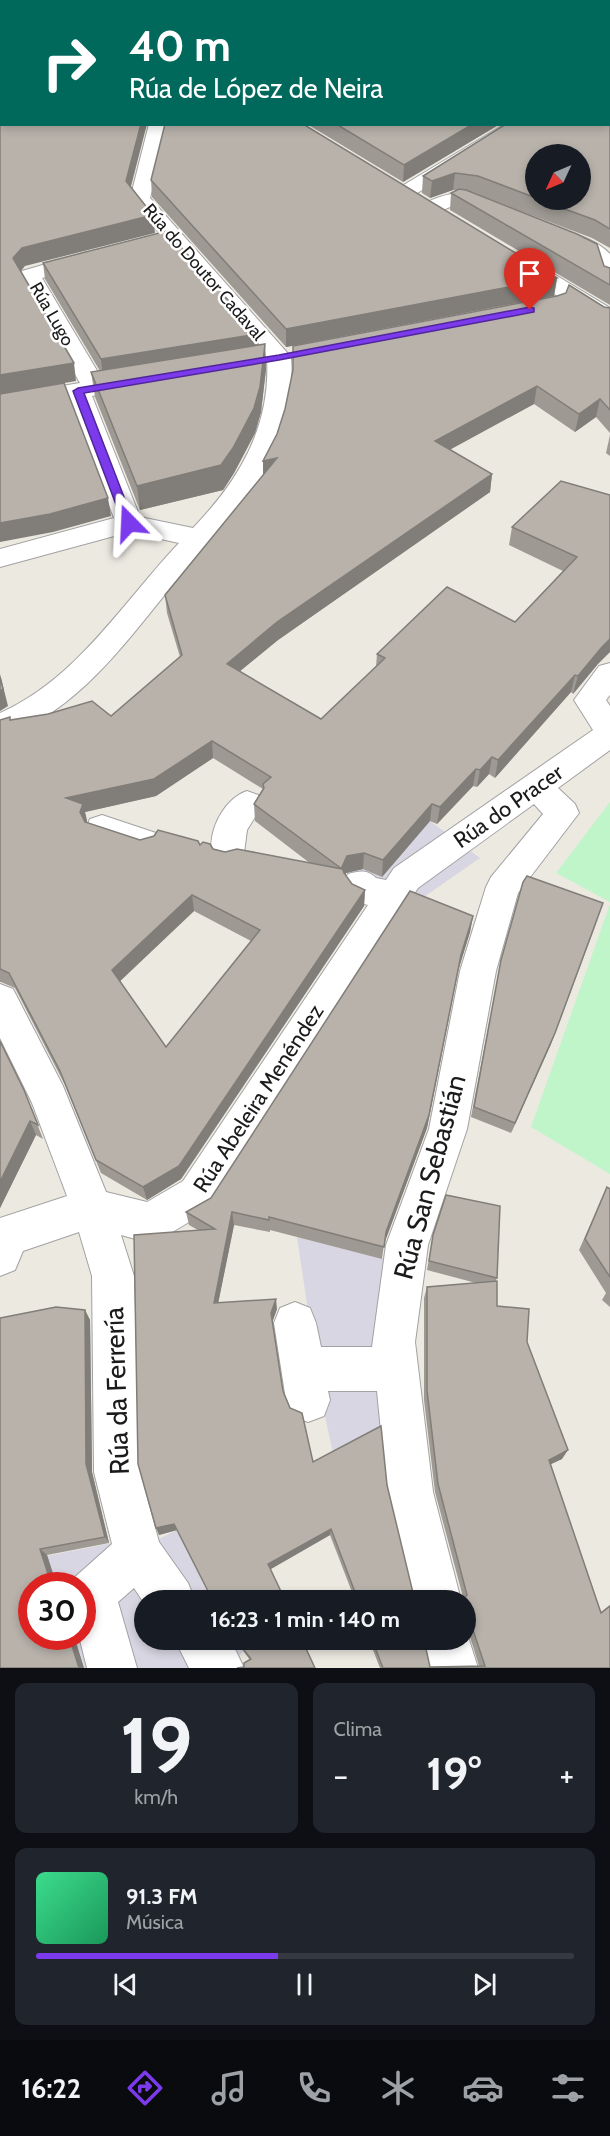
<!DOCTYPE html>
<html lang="es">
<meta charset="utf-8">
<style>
:root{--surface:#171b24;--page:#20242c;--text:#f1f3f6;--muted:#9ea1a6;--line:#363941;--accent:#7c3aed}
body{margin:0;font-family:Cabin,sans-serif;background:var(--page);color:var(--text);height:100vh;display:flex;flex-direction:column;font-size:22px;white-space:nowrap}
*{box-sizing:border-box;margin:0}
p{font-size:20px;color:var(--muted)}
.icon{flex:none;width:33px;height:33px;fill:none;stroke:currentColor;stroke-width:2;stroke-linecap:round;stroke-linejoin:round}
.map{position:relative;height:1668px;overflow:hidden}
.sheet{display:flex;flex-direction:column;gap:15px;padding:15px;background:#0d0f14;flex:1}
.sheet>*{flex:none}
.guide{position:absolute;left:0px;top:0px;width:610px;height:126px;box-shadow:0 3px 9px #0003;background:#00695c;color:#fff;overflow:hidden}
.needle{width:39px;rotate:226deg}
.tools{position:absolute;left:525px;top:144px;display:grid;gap:12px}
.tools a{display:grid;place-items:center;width:66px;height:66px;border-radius:50%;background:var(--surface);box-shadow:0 3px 9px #0003;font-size:30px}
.speed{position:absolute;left:18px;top:1572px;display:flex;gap:12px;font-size:30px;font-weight:700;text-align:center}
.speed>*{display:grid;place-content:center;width:78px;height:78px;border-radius:50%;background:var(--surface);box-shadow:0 3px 9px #0003;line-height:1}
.speed .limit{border:9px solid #d22;background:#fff;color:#111}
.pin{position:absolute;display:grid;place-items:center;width:51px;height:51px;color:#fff;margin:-62px -26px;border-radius:50% 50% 50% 0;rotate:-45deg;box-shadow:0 0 6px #0007}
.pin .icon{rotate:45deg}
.me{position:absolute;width:66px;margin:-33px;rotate:339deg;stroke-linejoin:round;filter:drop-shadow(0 0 4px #0008)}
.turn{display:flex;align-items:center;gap:21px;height:126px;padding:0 30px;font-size:27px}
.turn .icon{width:78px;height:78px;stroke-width:2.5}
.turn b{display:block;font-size:42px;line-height:51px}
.big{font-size:45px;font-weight:700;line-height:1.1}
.sheet .card{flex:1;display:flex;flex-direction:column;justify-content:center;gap:9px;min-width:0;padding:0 21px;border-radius:12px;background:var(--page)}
.sheet .dial{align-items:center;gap:0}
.dial b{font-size:78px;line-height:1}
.song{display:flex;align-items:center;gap:18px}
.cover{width:72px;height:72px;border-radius:9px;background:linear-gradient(135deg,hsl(150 70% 55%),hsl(150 70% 35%))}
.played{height:6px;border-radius:3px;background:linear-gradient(90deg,var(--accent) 45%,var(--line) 45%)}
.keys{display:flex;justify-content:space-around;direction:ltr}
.heat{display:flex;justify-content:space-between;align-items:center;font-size:33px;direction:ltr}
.sheet .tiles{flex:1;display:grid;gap:15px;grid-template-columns:1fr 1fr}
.card:last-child{grid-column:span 2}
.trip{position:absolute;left:134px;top:1590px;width:342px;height:60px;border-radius:30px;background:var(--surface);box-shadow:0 3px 9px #0003;font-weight:700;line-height:60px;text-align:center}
.tabs{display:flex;height:96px;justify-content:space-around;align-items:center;background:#090b0e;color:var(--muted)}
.tabs .icon{width:42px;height:42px}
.tabs .selected{color:var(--accent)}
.tabs b{font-size:27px;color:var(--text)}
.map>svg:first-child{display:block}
</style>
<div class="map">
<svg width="610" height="1668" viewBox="0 0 610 1668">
<rect width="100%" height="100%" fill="#ece9e1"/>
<g fill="#c0f5c9">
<path d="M610,802V902L556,873Z"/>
<path d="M610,904V1174L531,1127Z"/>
</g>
<g fill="#d7d6e2">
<path d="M430,821L480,858L408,908L362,876L324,867Z"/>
<path d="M297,1237L384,1259L377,1343L393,1427L334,1458L321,1397Z"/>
<path d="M179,1529L213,1600H144V1640H235L244,1651L226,1668H85L74,1637L82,1636V1586L57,1585L47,1556L122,1541L157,1540Z"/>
</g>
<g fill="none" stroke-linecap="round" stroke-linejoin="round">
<g stroke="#a2a2a2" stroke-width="2">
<g id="minor">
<path d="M149,124H168L150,198L291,357C294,393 285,430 270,463C252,502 220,530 192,562C136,626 85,711 0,738V713C77,679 123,602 179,543L129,532L0,567V549L114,518L69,399L0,410V396L80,383L19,276L22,271L87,252L95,254L98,259L95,264L42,278L102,379L138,374L147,376L150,381L147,386L92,396L140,517L193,528C239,480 271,427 267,358L130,199Z"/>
<path d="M505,124H528L411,197H397L394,193L397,189Z"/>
<path d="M455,193C469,192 495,197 503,209L500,213C485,217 474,204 459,205C445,206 437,217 423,213L420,209C427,199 443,196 455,193Z"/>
<path d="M560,230C577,234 598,241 610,254V285L602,283C597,276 599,267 592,260C581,249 558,249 549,236L552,231Z"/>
<path d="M516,254L524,256L610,308V325L602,323L508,266L505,261L508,256Z"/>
<path d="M610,663V695L606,700L610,706V750L558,788L575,804L579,813L518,893L496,971L467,1129L428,1245L415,1342L433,1492L461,1600H413L387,1492L377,1391H328L330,1400L324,1416L308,1422L292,1416L286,1400L274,1323L280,1308L295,1302L310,1308L316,1323L321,1347H372L386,1245L429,1129L460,971L486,887L491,877L543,814L534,804L418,888L360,974L211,1209L164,1237L150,1243L121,1235L134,1276L140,1472L159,1542L188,1583L195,1600H144V1603L134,1588L118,1602L137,1668H87L79,1636H82V1586H72L75,1577L112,1544L94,1472L92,1276L79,1232L23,1251L15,1270L0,1276V1218L67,1196L32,1103L0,1038V984L13,989L63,1086L106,1192L147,1202L183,1181L368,905C354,902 349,897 343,884L348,874C359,871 367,869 376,878L386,880L394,868L593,730L574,700L599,666Z"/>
<path d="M247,791L258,795L263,804L247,830L244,853L239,863L227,866L215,863C203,839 222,799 247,791Z"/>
<path d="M102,815L156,833L161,842L156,851L144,855L90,837L86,828L90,819Z"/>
<path d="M465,1627L478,1668H428L422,1640H465Z"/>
<path d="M175,1640H228L236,1651L244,1668H189Z"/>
</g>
</g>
<use href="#minor" fill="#fff" fill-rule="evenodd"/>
</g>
<g fill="#9e9993" fill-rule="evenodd">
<path d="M610,34V248L592,238L473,193L604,266L610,268V305L450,210L451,193L456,190H453L430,198L422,193L423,176L609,124ZM536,154L580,200H536Z"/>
<path d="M307,124H500L403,182Z"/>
<path d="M151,180L557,278L554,296L286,347L152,197Z"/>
<path d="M43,263L258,334V345L265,344L266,369L261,412L255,433L234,473L223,490L140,510L95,397L91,372L100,371L45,279Z"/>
<path d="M604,307L610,308V433L596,417L575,432L534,404L450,449L492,474L490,492L278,640L240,671L321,719L376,667L377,654L515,622L563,571L509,545L512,527L610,495L597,665L573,694L571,692L495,778L489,774L477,787L473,786L437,824L430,821L382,877L363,869L346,873L345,875L352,884L365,890L364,906L181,1179L147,1200L101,1173L65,1085L15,988L1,982H0V720H10L111,716L180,657L167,613L165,595ZM213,758L263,789L254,804L255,821L311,864L225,852L200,845L140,840L86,823L87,821L85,812L156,796ZM194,911L251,941L166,1047L120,981Z"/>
<path d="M610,435V456L606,453Z"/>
<path d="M473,916L470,932L458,971L427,1128L384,1244L382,1259L270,1230V1232L234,1225L218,1303L277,1309L272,1322L283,1391L313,1462L387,1485L414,1597H463L435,1492L424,1400V1298L427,1287L476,1283L427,1270L433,1235L497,1278L495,1282L497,1306L527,1342L562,1459L550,1464L601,1612L610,1605V1668H380L369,1640H424L430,1667L479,1666L467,1627V1634L465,1636V1600H355L330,1535L271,1569L211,1597L177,1530L159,1535L198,1230L189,1225L186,1212L211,1198Z"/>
<path d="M501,960L551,1044L511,1133L471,1117Z"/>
<path d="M0,1041L24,1090L43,1139L36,1135L0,1208Z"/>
<path d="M607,1187L610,1189V1307L602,1300L606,1293L579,1250Z"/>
<path d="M85,1310L90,1320L92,1472L109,1543L47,1555L57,1586H32V1636H74L84,1668H0Z"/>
<path d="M235,1640H302L244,1667L250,1660Z"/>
</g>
<g fill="#817d78">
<path d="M610,18V33H609V19Z"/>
<path d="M141,124H147L128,198L126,181Z"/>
<path d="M473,124H500L403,182L404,165Z"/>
<path d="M455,173L453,190L430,198L432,181Z"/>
<path d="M153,215L155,233L25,266L17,276L13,258L22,248Z"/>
<path d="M557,278L554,296L286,347V329Z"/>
<path d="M258,334L259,351L103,377L101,359Z"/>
<path d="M265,344L266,369L261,412L255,433L234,473L223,490L140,510L137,486Z"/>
<path d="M74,363L76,381L0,394V375Z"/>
<path d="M537,386L534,404L433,459L435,441Z"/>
<path d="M600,399L596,417L575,432L579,414Z"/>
<path d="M277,458L263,480V461Z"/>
<path d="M492,474L490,492L278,640L228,681L227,664L277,622Z"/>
<path d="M108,498L111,516L53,532L0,542V523Z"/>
<path d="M610,639V652L597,665L573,694L578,676L602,647Z"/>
<path d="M0,674L8,706L0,711Z"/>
<path d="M575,675L571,692L495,778L498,760Z"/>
<path d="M212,741L213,758L156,796L85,812L87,821L84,829L66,798Z"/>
<path d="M492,757L489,774L477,787L480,770Z"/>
<path d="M476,769L473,786L437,824L440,807Z"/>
<path d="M432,804L430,821L382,877L383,860Z"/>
<path d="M364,853L363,869L346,873L341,883L342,867L347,856Z"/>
<path d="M365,890L364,906L181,1179L147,1200L143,1187Z"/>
<path d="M192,895L194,911L116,985L112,970Z"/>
<path d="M473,916L470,932L458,971L427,1128L384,1244L386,1232L461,955Z"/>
<path d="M599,916L551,1044L511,1133L515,1123Z"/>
<path d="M30,1121L36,1135L0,1208V1182Z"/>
<path d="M232,1212L234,1225L216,1314L214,1303Z"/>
<path d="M276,1299L277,1309L272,1323L271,1313Z"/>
<path d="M85,1310L90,1320L92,1472L109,1543L105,1537L86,1464Z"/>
<path d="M568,1450L562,1459L543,1468L549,1460Z"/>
<path d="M174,1524L177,1530L159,1535L156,1528Z"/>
<path d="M331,1529L330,1535L269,1570L268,1564Z"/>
<path d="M40,1549L47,1555L57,1586H52Z"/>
<path d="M69,1636H74L84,1668H79Z"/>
</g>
<g fill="#b8b2ab" stroke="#817d78" stroke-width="1.5" fill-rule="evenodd">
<path d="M0,0H610V18L609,19V2H2V124H141L126,181L153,215L22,248L13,258L74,363L0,375V62L1,56L0,55Z"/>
<path d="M609,34H610V229L595,220L540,200H580V154H536V198L478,176L455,173L432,181L423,176L506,124H609Z"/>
<path d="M165,124H303L557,278L286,329L151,180Z"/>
<path d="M336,124H473L404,165Z"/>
<path d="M459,189L466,190L577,234L597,244L604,266L610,268V285L451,193Z"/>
<path d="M167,231L258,334L101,359L43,263Z"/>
<path d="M569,285L604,307L610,308V410L600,399L579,414L537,386L435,441L492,474L277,622L227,664L321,719L385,658L377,654L447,587L515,622L577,557L512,527L561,481L610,495V639L602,647L578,676L575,675L498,760L492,757L480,770L476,769L440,807L432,804L383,860L364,853L347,856L342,867L344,873L352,884L365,890L179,1166L143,1187L96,1160L60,1071L9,973L0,969V720L10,717V720L48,714L92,701L111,716L182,655L165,595L277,458L263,461L277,434L285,409L293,370V346L557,296L566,293ZM212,741L271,777L263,784L264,788L254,804L342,869L237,849L225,852L213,849L210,844L203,842L200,845L198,841L158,830L154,836L140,840L85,822L80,812L83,804L66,798L154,779ZM192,895L260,930L166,1047L112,970Z"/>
<path d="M265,344L260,387L254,408L233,448L221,465L137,486L91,372Z"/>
<path d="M64,383L108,498L50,514L0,523V394Z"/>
<path d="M0,677L3,689L0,691Z"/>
<path d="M527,876L603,903L555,1033L515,1123L474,1107L501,960L523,882Z"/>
<path d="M410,891L473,916L461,955L429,1115L386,1232L384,1247L269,1217V1220L232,1212L214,1303L276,1299L271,1313L283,1391L290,1408L302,1413L313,1462L381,1426L387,1485L414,1597H465L467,1595L438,1484L427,1390V1287L497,1281V1306L529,1309L527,1342L568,1450L549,1460L601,1613L610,1606V1668H383L372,1640H424L430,1667L485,1666L470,1621L467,1623V1634H465V1600H358L331,1529L268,1564L285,1600H208L211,1597L174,1524L156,1528L138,1464L134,1235L215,1229L186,1212L211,1198Z"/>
<path d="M0,1041L24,1090L38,1125L30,1121L0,1182Z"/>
<path d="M607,1187L610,1189V1277L585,1239Z"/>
<path d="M446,1195L500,1206L497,1278L429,1261L433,1235Z"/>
<path d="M56,1307L85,1310L86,1464L105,1537L40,1549L52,1586H32V1636H69L79,1668H0V1318Z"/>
<path d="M236,1640H302L315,1668H237L244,1667V1663L251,1659Z"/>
</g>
<path fill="#7c3aed" stroke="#51269a" stroke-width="1.5" d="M530,307L534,308V312L279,360L84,393L134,523L129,527L123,523L73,391L78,388L279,355Z"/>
<g text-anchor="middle" stroke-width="5" stroke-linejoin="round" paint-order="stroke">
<g font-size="18" fill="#1b1b1b" stroke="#fff">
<text transform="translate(204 272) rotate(49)" y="6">Rúa do Doutor Cadaval</text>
<text transform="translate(52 314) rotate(60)" y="6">Rúa Lugo</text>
</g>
<g font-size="22" fill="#1b1b1b" stroke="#fff">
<text transform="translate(508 806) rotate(-35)" y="8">Rúa do Pracer</text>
<text transform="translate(258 1098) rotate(-57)" y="8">Rúa Abeleira Menéndez</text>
</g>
<g font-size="27" fill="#1b1b1b" stroke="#fff">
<text transform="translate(430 1177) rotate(-75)" y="9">Rúa San Sebastián</text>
<text transform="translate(117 1391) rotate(-92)" y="9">Rúa da Ferrería</text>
</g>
</g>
</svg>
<div class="tools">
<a><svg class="needle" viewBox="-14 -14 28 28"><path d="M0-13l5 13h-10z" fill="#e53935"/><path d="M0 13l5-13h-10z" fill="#9ea1a6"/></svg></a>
</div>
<div class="speed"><div class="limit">30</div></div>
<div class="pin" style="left:530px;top:310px;background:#d93025"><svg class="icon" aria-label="arrive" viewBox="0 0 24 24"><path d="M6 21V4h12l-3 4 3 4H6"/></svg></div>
<svg class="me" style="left:129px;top:523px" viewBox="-20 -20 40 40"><path d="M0-17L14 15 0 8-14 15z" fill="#7c3aed" stroke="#fff" stroke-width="4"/></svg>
<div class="trip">16:23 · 1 min · 140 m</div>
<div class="guide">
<div class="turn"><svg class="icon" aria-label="right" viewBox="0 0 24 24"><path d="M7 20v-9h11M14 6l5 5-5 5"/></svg><div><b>40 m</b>Rúa de López de Neira</div></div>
</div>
</div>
<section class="sheet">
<div class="tiles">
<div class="card dial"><b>19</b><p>km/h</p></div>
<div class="card"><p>Clima</p>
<div class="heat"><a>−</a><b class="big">19°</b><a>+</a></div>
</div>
<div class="card">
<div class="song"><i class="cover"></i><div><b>91.3 FM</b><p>Música</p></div></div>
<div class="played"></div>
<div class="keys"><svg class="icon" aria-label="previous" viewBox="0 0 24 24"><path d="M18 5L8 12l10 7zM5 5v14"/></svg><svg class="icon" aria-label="pause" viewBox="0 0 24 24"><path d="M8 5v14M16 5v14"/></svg><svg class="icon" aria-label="next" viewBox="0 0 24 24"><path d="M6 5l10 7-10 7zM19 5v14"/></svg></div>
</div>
</div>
</section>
<nav class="tabs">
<b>16:22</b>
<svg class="icon selected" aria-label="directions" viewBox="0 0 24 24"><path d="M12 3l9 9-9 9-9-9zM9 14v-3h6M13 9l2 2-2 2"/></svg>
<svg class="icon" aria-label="music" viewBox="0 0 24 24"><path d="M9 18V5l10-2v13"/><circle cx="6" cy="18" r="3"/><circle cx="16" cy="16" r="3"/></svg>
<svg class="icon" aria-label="phone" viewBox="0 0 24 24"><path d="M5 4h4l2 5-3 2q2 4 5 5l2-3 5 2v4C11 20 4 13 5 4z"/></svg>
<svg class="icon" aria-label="climate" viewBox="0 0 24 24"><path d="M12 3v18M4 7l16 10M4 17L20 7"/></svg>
<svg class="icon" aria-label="car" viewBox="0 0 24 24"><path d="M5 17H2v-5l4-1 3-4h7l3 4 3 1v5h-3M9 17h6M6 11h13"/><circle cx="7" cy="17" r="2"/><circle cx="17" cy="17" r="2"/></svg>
<svg class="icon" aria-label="filters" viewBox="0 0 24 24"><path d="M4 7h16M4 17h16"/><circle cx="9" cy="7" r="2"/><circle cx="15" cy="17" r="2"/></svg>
</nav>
